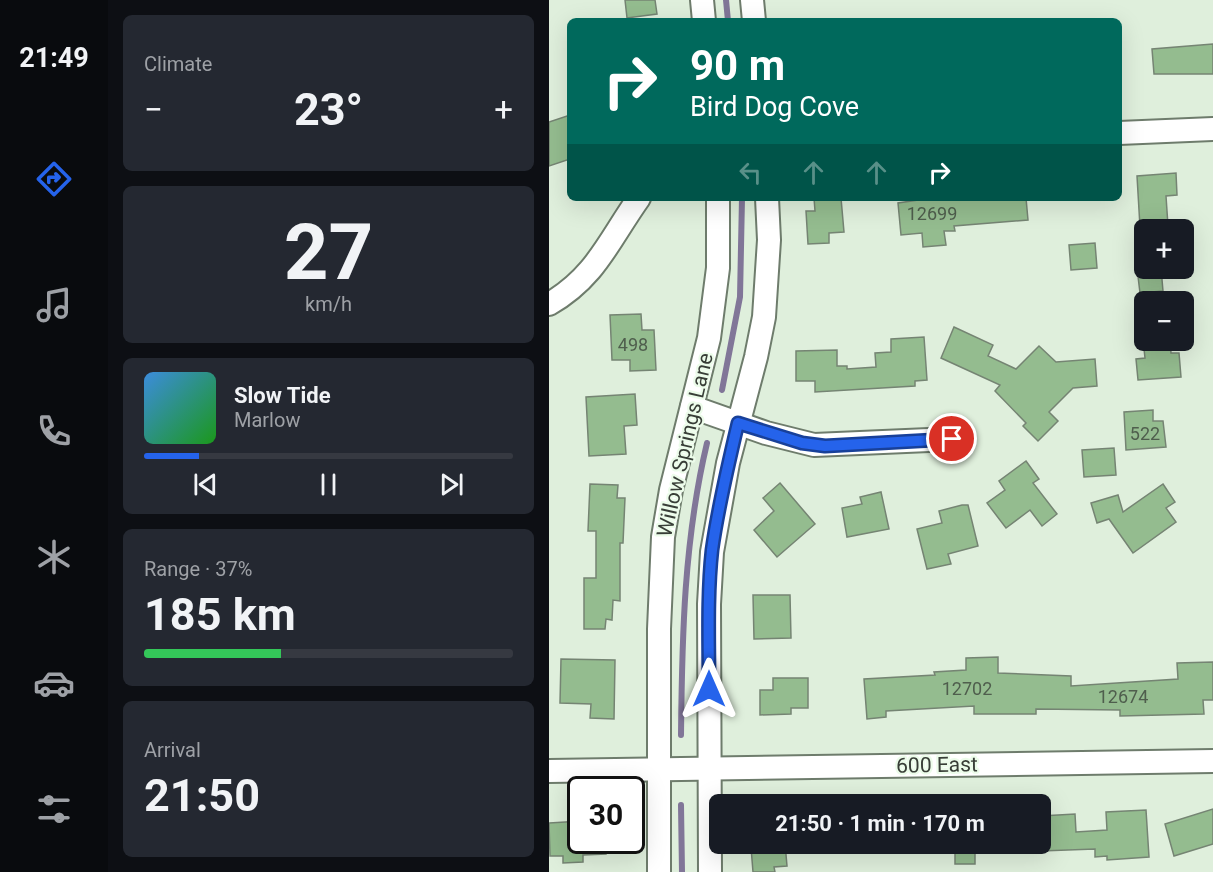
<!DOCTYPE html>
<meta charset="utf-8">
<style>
:root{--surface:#171b24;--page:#242831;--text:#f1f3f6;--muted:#9ea1a6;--line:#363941;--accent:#2563eb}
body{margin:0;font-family:Roboto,sans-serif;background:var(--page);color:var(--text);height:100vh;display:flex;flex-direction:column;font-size:22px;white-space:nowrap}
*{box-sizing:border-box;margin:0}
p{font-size:20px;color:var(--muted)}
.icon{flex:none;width:33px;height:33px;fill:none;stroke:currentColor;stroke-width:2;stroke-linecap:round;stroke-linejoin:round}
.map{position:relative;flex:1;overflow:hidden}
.drawer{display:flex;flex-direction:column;gap:15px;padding:15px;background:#0d0f14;width:441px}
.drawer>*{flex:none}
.hud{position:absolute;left:18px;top:18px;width:555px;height:183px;border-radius:9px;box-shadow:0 6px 24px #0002;background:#00695c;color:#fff;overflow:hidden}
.controls{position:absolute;left:585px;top:219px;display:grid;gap:12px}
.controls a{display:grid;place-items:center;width:60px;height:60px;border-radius:9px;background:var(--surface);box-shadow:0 6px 24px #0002;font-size:30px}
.speed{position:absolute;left:18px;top:776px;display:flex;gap:12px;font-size:30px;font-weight:700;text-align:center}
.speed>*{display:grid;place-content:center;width:78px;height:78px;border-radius:50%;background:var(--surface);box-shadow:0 6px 24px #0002;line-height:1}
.speed .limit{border:3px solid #111;border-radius:9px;background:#fff;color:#111}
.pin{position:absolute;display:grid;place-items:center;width:51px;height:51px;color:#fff;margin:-26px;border:3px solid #fff;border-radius:50%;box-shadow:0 2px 6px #0007}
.me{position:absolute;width:66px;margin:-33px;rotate:0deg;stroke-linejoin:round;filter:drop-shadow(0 0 4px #0008)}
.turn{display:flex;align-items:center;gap:21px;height:126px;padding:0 24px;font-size:27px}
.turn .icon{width:78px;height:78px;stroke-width:2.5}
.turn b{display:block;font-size:42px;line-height:51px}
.lanes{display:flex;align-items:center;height:57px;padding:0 24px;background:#0003;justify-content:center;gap:30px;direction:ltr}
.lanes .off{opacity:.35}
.big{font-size:45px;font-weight:700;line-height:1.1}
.drawer .widget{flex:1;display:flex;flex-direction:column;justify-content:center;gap:9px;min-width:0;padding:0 21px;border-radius:9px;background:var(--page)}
.drawer .dial{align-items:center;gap:0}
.dial b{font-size:78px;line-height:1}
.song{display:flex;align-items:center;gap:18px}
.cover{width:72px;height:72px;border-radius:9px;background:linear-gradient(135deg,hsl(210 70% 55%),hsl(120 70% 35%))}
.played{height:6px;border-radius:3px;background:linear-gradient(90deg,var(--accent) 15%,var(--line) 15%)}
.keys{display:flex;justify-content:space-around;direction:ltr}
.heat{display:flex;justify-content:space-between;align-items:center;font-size:33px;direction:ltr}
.charge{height:9px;border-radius:4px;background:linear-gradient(90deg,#34c759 37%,var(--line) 0)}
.trip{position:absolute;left:160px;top:794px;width:342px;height:60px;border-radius:9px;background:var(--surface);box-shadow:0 6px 24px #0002;font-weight:700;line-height:60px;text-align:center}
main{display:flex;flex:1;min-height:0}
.tabs{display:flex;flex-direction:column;width:108px;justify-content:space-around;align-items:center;background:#090b0e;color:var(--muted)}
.tabs .icon{width:42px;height:42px}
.tabs .current{color:var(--accent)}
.tabs b{font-size:27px;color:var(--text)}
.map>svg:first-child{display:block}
</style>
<main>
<nav class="tabs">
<b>21:49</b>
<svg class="icon current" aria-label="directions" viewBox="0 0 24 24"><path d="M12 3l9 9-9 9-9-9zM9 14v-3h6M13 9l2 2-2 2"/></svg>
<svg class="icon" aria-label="music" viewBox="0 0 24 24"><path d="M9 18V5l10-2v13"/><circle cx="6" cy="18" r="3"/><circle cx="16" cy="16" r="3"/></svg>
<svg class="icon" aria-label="phone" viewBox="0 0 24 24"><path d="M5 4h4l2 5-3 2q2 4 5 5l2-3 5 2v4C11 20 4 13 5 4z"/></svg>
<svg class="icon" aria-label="climate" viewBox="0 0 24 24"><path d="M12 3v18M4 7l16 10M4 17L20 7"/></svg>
<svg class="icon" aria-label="car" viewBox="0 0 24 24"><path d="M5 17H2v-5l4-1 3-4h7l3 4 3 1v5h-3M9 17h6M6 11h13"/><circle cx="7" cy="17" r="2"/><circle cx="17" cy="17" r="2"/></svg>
<svg class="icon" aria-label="filters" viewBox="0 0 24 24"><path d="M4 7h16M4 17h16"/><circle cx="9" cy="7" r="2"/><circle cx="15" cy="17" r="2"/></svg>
</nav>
<section class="drawer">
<div class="widget"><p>Climate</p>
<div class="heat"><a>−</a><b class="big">23°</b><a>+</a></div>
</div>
<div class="widget dial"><b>27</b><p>km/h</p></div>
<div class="widget">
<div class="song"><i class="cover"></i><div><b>Slow Tide</b><p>Marlow</p></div></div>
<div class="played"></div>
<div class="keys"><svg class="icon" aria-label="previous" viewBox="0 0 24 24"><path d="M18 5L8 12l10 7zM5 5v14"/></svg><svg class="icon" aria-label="pause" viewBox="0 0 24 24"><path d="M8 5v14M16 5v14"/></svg><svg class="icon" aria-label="next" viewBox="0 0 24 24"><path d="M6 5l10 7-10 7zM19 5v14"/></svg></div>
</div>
<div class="widget"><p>Range · 37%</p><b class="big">185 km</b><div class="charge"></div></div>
<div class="widget"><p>Arrival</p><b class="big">21:50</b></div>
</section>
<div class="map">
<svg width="664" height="872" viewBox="0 0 664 872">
<rect width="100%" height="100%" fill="#dfefdc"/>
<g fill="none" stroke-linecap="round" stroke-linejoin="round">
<g stroke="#817698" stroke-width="6">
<path d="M177,0L179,21"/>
<path d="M173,390L191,297L193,198"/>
<path d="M132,735C133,636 135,540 158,443"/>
<path d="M132,805L133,872"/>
</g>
</g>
<g fill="#94bc8f" stroke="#758473" stroke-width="1.5">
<path d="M76,0H106L108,14L78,18Z"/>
<path d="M664,44V74H605L603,49Z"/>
<path d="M21,115V159L0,166V122Z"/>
<path d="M627,173L628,195L617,196L619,226L591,227L588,176Z"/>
<path d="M265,198H292L295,232L280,233V243L259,244L257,211H266Z"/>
<path d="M383,198H477L479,220L405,226L406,231H395L397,245L374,247L373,233L352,235L349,203Z"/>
<path d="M546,243L548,268L522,270L520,245Z"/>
<path d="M588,268H612L614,291L591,293Z"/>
<path d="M92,314L93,330H105L107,370L81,371V360H63L61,315Z"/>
<path d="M405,327L444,345L439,356L467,369L490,346L507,362L546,359L548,386L524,388L500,412L509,421L489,441L474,426L477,423L446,391L451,385L392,358Z"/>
<path d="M375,337L378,380L366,381V386L266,392V381H247V351L288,350V366H298V369L327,367L326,353L342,352V339Z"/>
<path d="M594,340H621L622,353H630L632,377L589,380L587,359L596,358Z"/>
<path d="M86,394L88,425L75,426L77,454L40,456L37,397Z"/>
<path d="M604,410V421H614L617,447L577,450L575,412Z"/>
<path d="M565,448L567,475L535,477L533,450Z"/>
<path d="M477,461L490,479L484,483L508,514L493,526L481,510L457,528L438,503L456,490L450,481Z"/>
<path d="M231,483L266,524L228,557L205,530L225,511L214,498Z"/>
<path d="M41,484L69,485L68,498H76L74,543H71V601L64,600L63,620L57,619L56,629H35V578H47V531H39Z"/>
<path d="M614,484L626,502L617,508L627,522L584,553L560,519L548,523L542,503L569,495L574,512Z"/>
<path d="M332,492L340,529L298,537L293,508L313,504L311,497Z"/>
<path d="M413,505H419L429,546L399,554L402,564L378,569L368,529L393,523L390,511Z"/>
<path d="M204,595H241L242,638L205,639Z"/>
<path d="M449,657V673L522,676V686L629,679L628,663L664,662V700H654L655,714L571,716V710L487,709V714H425V706L337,711V717L318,719L315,679L386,675L385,672L417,670V658Z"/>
<path d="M12,659L66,660L65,719L41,718L42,704L11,703Z"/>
<path d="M224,678H259V708H242V714L211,715V690H224Z"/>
<path d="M664,809V844L625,856L616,824Z"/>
<path d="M597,810L600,857L558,860V856L546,857V849L492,851V816L526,814L527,832L558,830L557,812Z"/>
<path d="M32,821V840H57V854L34,855V862L14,863V856H1L0,823Z"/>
<path d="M207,843H236L238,866L225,867L226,872H204L202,847H207Z"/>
<rect x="406" y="843" width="20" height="21"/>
</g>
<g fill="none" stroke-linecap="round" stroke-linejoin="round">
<g stroke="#6e7c6c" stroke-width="26">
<g id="minor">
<path d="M153,0L155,21"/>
<path d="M203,0L205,21"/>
<path d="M570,133L664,129"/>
<path d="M0,304C47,277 60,240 90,198"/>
<path d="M143,407L217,433L265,445L403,439"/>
<path d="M0,771L664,761"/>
<path d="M110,872V629L114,537L122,490L160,338L169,268V198"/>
<path d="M161,872L160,604L163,552L179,463L207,357L215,317L220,240L218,198"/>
</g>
</g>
<use href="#minor" stroke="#fff" stroke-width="22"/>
</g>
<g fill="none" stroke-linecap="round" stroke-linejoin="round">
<g stroke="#184099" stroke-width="15">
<path id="route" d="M160,689C160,643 158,596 163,550C169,507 179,465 189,423L253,443L276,446L403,439"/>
</g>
<use href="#route" stroke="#2563eb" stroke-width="10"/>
</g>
<g text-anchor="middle" stroke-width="4.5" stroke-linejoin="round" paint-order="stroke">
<g font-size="18" fill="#4f5e4d">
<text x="383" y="220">12699</text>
<text x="84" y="351">498</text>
<text x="596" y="440">522</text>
<text x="418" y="695">12702</text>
<text x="574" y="703">12674</text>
</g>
<g font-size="21" fill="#383e37" stroke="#ecfcea">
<text transform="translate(136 445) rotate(-77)" y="7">Willow Springs Lane</text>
<text transform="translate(388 765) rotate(-1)" y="7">600 East</text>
</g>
</g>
</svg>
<div class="controls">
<a>+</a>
<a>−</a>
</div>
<div class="speed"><div class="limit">30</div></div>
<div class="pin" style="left:403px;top:439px;background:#d93025"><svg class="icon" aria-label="arrive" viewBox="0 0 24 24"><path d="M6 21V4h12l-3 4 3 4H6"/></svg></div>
<svg class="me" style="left:160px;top:689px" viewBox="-20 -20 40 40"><path d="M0-17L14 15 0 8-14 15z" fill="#2563eb" stroke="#fff" stroke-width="4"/></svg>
<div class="trip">21:50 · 1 min · 170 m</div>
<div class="hud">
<div class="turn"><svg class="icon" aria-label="right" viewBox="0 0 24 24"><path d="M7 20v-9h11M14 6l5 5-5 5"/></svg><div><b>90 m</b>Bird Dog Cove</div></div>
<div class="lanes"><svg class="icon off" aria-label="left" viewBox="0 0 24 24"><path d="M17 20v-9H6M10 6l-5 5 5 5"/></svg><svg class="icon off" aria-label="ahead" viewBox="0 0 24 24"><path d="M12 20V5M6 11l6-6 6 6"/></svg><svg class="icon off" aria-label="ahead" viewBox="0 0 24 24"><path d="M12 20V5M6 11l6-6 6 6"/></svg><svg class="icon" aria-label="right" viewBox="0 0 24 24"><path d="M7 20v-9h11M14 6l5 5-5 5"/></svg></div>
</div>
</div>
</main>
